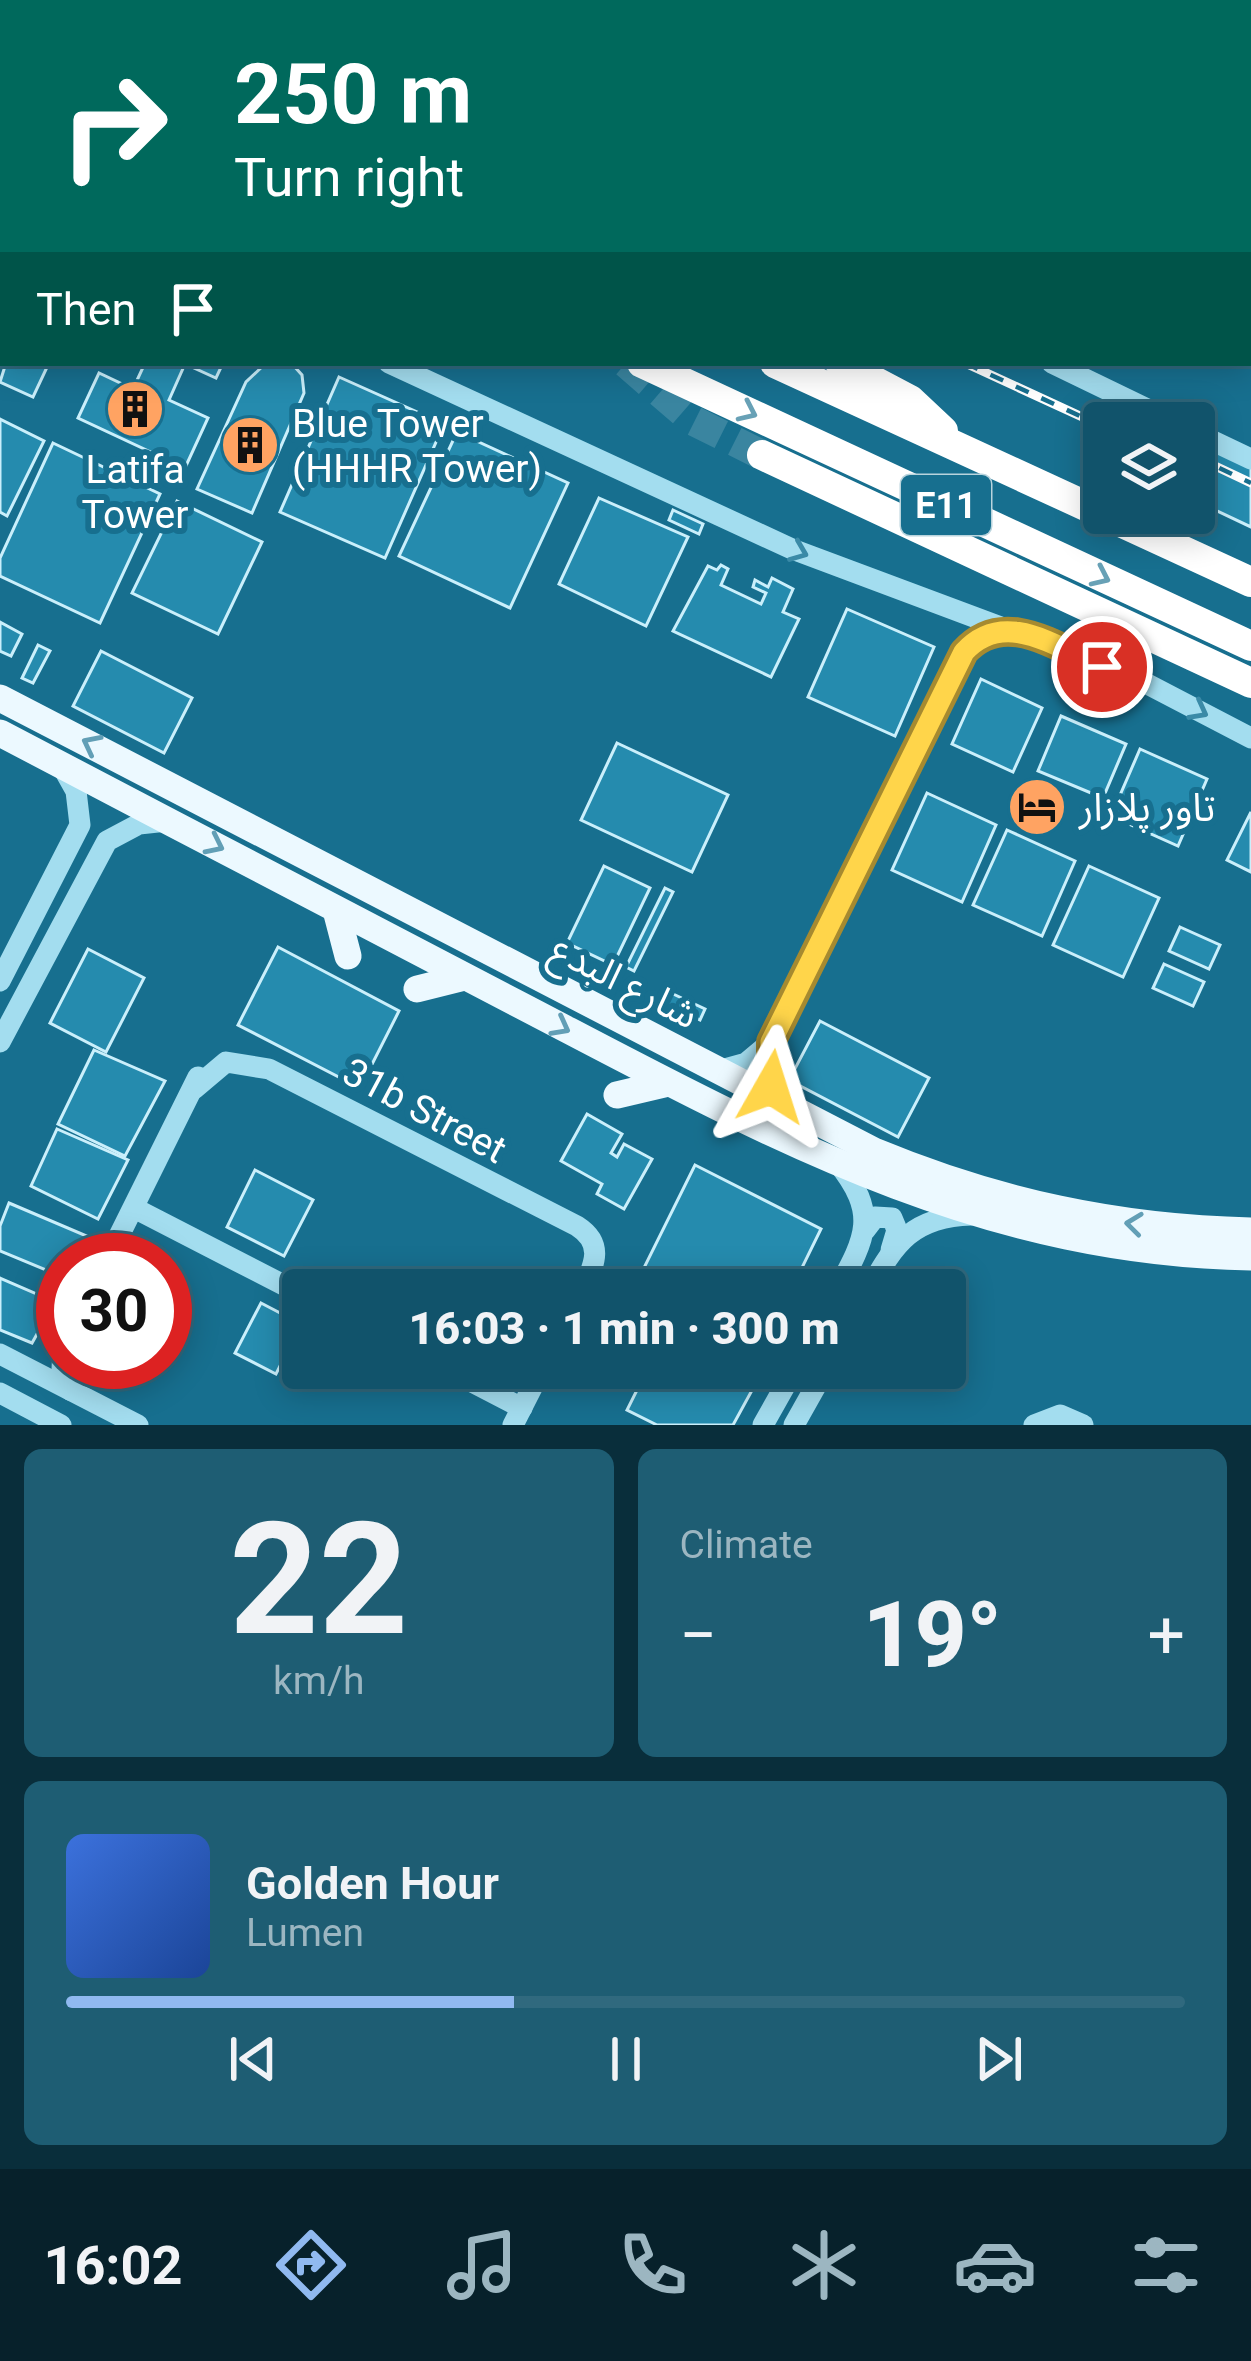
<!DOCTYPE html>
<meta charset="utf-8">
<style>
:root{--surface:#11536b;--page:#1e5d73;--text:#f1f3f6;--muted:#9cb6c1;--line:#30697e;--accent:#90b9f0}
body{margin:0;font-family:Roboto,"Noto Sans Arabic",sans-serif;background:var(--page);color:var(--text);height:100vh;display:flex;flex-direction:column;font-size:45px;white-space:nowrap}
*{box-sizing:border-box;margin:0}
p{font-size:39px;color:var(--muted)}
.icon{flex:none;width:66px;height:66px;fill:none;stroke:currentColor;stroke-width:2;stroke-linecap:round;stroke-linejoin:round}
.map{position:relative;height:1425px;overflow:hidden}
.panel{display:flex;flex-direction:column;gap:24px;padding:24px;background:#092e3b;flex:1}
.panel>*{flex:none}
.banner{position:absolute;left:0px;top:0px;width:1251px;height:366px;box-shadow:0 6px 30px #0003,0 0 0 3px var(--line);background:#00695c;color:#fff;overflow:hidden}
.controls{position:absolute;left:1083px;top:402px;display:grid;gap:24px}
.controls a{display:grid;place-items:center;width:132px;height:132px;border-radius:12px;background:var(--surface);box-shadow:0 6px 30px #0003,0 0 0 3px var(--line);font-size:60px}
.speed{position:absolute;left:36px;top:1233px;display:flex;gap:24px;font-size:60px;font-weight:700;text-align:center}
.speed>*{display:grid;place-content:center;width:156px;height:156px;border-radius:50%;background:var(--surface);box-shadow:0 6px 30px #0003,0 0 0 3px var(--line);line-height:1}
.speed .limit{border:18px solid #d22;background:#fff;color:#111}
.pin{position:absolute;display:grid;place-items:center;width:102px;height:102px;color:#fff;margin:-51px;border:6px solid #fff;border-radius:50%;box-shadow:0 3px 12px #0007}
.me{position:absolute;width:132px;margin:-66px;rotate:6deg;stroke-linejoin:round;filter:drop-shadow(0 0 9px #0008)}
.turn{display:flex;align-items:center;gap:42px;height:252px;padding:0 36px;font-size:54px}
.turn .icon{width:156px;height:156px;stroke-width:2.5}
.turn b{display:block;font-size:84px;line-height:102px}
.then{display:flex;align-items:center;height:114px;padding:0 36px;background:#0003;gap:24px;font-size:45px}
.big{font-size:90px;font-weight:800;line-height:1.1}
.panel .card{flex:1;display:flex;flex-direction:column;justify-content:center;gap:18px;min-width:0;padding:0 42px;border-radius:18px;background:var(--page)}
.panel .dial{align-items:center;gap:0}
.dial b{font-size:156px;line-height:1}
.song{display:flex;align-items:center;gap:36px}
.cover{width:144px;height:144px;border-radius:18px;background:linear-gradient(135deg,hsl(220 70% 55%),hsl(220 70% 35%))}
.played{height:12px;border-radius:6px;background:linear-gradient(90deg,var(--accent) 40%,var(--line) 40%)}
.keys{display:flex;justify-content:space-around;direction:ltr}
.heat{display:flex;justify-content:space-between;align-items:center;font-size:66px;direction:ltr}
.panel .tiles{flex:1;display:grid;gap:24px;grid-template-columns:1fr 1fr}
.card:last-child{grid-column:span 2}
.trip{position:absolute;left:282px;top:1269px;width:684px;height:120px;border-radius:12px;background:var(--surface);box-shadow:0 6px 30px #0003,0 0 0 3px var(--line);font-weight:800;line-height:120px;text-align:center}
.tabs{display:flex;height:192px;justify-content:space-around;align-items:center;background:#07212b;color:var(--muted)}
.tabs .icon{width:84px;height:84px}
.tabs .active{color:var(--accent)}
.tabs b{font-size:54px;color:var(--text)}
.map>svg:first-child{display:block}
</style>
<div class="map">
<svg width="1251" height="1425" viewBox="0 0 1251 1425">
<rect width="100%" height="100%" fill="#176f8f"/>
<g fill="#258bae" stroke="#caeffb" stroke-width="3">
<path d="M937,0H1202V3H939Z"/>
<path d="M6,363H49L33,397L0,382Z"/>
<path d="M145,363H223L216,378L185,364L169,400L208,418L185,468L78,418L99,373L133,389Z"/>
<path d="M264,365H293L302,375L304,393L252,513L197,489L246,382Z"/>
<path d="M339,377L444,424L385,558L280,512Z"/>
<path d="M0,419L44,441L7,516L0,512Z"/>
<path d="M457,432L568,483L510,608L399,556Z"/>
<path d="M1194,438L1251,462V527L1194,500Z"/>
<path d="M53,443L160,494L100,623L0,576V558Z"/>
<path d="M599,498L688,537L646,626L559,584Z"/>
<path d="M177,501L262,542L218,634L132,593Z"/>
<path d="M673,510L703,524L699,534L669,520Z"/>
<path d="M721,565L728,569L721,585L761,604L766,593L753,587L755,580L768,587L772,578L793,589L783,612L799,619L771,677L673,631L708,566L717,570Z"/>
<path d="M847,609L934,647L895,736L808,697Z"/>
<path d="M0,622L22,634L11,656L0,651Z"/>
<path d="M38,645L50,651L33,683L22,678Z"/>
<path d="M101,651L192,698L164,753L73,706Z"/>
<path d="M981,679L1042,708L1013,772L952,744Z"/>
<path d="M1061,716L1126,744L1103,798L1038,771Z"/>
<path d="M617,743L728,795L692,872L581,820Z"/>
<path d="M1140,749L1207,779L1178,846L1111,816Z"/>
<path d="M927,793L996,825L962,902L892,870Z"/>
<path d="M1251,812V872L1227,860Z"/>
<path d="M1007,830L1075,861L1042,936L973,905Z"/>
<path d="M604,866L650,888L613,965L567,943Z"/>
<path d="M1089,866L1159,898L1123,977L1053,945Z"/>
<path d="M665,888L673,892L634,971L626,967Z"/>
<path d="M1180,927L1220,945L1209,969L1169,951Z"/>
<path d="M278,947L399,1011L360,1088L238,1025Z"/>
<path d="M88,949L144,978L106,1052L50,1023Z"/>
<path d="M1164,964L1204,982L1193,1006L1153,988Z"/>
<path d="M671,993L705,1009L700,1020L666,1003Z"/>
<path d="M820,1021L929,1078L898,1137L789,1080Z"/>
<path d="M94,1050L165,1081L125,1156L58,1124Z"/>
<path d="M587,1114L622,1134L611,1153L617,1157L624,1144L652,1159L624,1209L597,1194L602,1184L561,1161Z"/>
<path d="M57,1129L128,1160L98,1219L31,1186Z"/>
<path d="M695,1165L821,1229L791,1290H633Z"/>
<path d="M255,1170L313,1200L284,1256L227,1227Z"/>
<path d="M9,1203L89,1237L77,1260H63V1277L0,1251V1226Z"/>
<path d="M0,1278L55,1302L32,1343L0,1330Z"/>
<path d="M261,1303L301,1324L276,1374L235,1353Z"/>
<path d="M648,1368H734L756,1383L733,1425H657L627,1410Z"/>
</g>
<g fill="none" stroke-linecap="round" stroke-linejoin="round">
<path stroke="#3a85a0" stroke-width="30" stroke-dasharray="30 15" stroke-linecap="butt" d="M626,363L692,420L762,455"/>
<g stroke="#a3ddef" stroke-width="21">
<path d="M224,0L229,3"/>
<path d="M294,0L298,3"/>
<path d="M259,3L264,0"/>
<path d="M499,3L501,0"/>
<path d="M0,188L3,189"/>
<path d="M389,363L792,549L1132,676L1251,738"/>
<path d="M1052,363L1176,423"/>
<path d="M1194,432L1251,459"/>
<path d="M0,981L80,825L76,791L62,766"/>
<path d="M0,1042L107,841L139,824L167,821"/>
<path d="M771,1042L774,1100"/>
<path d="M717,1071L746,1063L771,1042L959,660L978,639L1012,629"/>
<path d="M194,1089L226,1062L269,1069L577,1226C605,1244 594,1265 583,1290"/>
<path d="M837,1162C879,1214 866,1237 837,1290"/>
<path d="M134,1208L303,1295"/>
<path d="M865,1230L875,1217L892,1218L897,1230L891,1250"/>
<path d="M107,1260L198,1077"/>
<path d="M869,1290C895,1242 913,1217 971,1215"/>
<path d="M63,1346L62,1370L70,1390"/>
<path d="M0,1354L138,1425"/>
<path d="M445,1368L522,1408"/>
<path d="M0,1393L61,1425"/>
<path d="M513,1425L542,1368"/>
<path d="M763,1425L795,1368"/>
<path d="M794,1425L826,1368"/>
<path d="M1034,1425L1060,1415L1083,1425"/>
</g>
<g stroke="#ecf9ff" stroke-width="27">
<path d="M0,698L874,1151C997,1202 1118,1228 1251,1231"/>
<path d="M0,733C174,824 348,916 522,1006C762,1131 974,1252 1251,1257"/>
<path d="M336,910L348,956"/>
<path d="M417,989L465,977"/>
<path d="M617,1095L668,1083"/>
</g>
<g stroke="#fff" stroke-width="30">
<path d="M6,0L12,3"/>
<path d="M525,3L527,0"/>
<path d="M555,3L556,0"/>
<path d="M583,3L584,0"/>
<path d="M0,90L3,93"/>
<path d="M642,363L1251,646"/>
<path d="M775,363L1251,582"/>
<path d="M840,363L910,400L943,431"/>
<path d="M762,455L1251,683"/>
</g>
<g stroke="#fff" stroke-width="9">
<g id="rail">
<path d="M180,0L187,3"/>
<path d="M215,0L221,3"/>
<path d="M965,363L1104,427"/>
<path d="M1194,456L1251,483"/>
</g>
</g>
<use href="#rail" stroke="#176f8f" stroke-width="4.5" stroke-dasharray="14" stroke-linecap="butt"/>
</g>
<defs><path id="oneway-chevron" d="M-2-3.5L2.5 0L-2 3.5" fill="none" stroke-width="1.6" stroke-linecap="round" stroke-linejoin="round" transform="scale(3)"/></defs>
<g stroke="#68a1b6">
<use href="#oneway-chevron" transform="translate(748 412) rotate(25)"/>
<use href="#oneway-chevron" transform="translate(1101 577) rotate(25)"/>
</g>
<g stroke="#3a8aa7">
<use href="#oneway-chevron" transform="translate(799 552) rotate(22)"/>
<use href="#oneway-chevron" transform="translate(1199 711) rotate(28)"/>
</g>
<g stroke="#629fb6">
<use href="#oneway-chevron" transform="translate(91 744) rotate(-153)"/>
<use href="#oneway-chevron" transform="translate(215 845) rotate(26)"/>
<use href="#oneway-chevron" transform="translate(561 1027) rotate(28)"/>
<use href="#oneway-chevron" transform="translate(1134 1224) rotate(-173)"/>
</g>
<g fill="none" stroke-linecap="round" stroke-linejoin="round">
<g stroke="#a68a30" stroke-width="30">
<path id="route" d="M771,1087V1042L964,652C1005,607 1057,648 1102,667"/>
</g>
<use href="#route" stroke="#ffd54a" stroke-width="21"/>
</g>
<defs>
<g id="building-disc" transform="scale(3)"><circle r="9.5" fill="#ffa362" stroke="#176f8f"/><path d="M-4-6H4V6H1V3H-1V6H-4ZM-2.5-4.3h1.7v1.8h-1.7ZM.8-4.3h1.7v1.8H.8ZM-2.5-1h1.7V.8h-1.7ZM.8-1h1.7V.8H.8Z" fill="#111"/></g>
<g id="hotel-disc" transform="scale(3)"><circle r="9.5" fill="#ffa362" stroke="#176f8f"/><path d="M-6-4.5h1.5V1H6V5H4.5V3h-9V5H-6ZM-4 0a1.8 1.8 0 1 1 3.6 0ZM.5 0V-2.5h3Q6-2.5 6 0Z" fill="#111"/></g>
</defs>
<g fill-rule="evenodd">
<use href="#building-disc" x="135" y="409"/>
<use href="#building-disc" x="250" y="445"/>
<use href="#hotel-disc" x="1037" y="807"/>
</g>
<g text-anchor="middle" stroke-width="12" stroke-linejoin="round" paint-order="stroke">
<rect fill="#176f8f" stroke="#b9d4dd" stroke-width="3" x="901" y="475" width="90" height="60" rx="9"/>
<g font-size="36" font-weight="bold" fill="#fff">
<text x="946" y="518">E11</text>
</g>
<g font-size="39" fill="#fff" stroke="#176f8f" text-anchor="start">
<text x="292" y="437">Blue Tower<tspan x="292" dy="45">(HHHR Tower)</tspan></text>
<text x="135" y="483" text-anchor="middle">Latifa<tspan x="135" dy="45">Tower</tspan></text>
<text x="1079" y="821">تاور پلازار</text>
</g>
<g font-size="39" fill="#fff" stroke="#176f8f">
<text transform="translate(625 981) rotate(27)" y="14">شارع البدع</text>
<text transform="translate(425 1110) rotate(28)" y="14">31b Street</text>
</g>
</g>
</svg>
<div class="controls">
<a><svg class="icon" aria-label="layers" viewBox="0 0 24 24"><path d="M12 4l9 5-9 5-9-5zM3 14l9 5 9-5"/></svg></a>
</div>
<div class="speed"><div class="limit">30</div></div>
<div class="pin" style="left:1102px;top:667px;background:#d93025"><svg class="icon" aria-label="arrive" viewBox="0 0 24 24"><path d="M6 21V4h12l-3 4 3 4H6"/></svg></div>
<svg class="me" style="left:771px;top:1087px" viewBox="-20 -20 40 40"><path d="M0-17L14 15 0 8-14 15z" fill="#ffd54a" stroke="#fff" stroke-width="4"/></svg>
<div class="trip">16:03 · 1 min · 300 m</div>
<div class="banner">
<div class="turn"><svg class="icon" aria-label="right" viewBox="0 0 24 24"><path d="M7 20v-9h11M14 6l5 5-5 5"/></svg><div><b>250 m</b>Turn right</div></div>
<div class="then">Then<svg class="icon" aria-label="arrive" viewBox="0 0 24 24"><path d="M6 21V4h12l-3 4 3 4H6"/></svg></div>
</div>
</div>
<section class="panel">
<div class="tiles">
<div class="card dial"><b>22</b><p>km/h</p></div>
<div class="card"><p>Climate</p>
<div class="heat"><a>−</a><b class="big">19°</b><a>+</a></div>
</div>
<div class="card">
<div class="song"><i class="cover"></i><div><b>Golden Hour</b><p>Lumen</p></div></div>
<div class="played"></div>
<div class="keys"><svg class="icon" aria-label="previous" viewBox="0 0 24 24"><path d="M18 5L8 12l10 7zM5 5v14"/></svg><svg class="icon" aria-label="pause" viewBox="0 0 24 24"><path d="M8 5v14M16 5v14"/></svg><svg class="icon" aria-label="next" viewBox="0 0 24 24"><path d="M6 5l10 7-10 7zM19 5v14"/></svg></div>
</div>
</div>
</section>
<nav class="tabs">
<b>16:02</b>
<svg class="icon active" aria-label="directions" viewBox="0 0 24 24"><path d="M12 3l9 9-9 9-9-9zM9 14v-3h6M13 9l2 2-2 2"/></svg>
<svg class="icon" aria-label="music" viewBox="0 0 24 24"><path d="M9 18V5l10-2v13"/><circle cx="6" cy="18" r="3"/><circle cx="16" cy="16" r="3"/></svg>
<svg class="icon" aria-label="phone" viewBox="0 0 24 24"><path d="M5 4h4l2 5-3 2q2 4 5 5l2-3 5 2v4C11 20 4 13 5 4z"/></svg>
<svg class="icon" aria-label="climate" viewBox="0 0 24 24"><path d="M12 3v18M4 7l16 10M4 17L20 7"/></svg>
<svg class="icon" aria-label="car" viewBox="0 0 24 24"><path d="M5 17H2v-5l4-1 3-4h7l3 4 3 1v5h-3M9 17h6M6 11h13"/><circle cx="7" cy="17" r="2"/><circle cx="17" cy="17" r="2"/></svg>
<svg class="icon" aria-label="filters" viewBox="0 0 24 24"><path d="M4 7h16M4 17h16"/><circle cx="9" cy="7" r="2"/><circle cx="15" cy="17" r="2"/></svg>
</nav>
